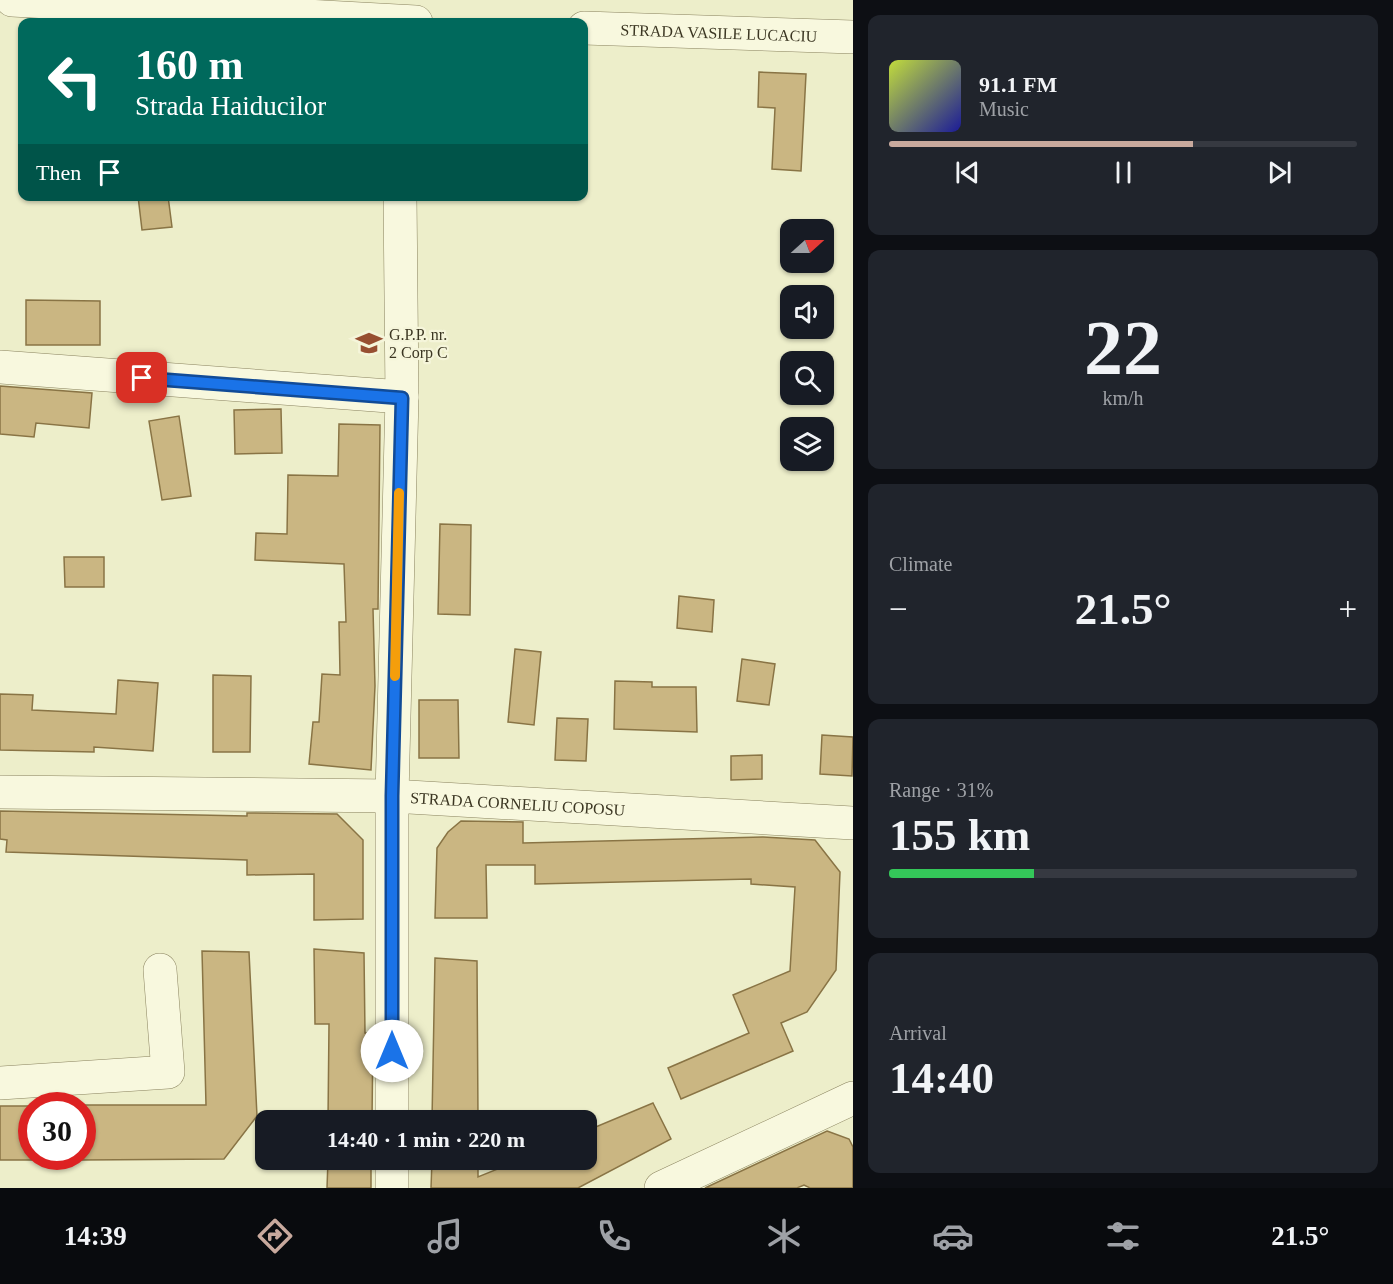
<!DOCTYPE html>
<meta charset="utf-8">
<style>
:root{--surface:#171b24;--page:#20242c;--text:#f1f3f6;--muted:#9ea1a6;--line:#363941;--accent:#c8a99d}
body{margin:0;font-family:Georgia,serif;background:var(--page);color:var(--text);height:100vh;display:flex;flex-direction:column;font-size:22px;white-space:nowrap}
*{box-sizing:border-box;margin:0}
p{font-size:20px;color:var(--muted)}
.icon{flex:none;width:33px;height:33px;fill:none;stroke:currentColor;stroke-width:2;stroke-linecap:round;stroke-linejoin:round}
.map{position:relative;flex:1;overflow:hidden}
.side{display:flex;flex-direction:column;gap:15px;padding:15px;background:#0d0f14;width:540px}
.side>*{flex:none}
.banner{position:absolute;left:18px;top:18px;width:570px;height:183px;border-radius:12px;box-shadow:0 2px 4px #0004;background:#00695c;color:#fff;overflow:hidden}
.needle{width:39px;rotate:69deg}
.controls{position:absolute;left:780px;top:219px;display:grid;gap:12px}
.controls a{display:grid;place-items:center;width:54px;height:54px;border-radius:12px;background:var(--surface);box-shadow:0 2px 4px #0004;font-size:30px}
.speed{position:absolute;left:18px;top:1092px;display:flex;gap:12px;font-size:30px;font-weight:700;text-align:center}
.speed>*{display:grid;place-content:center;width:78px;height:78px;border-radius:50%;background:var(--surface);box-shadow:0 2px 4px #0004;line-height:1}
.speed .limit{border:9px solid #d22;background:#fff;color:#111}
.pin{position:absolute;display:grid;place-items:center;width:51px;height:51px;color:#fff;margin:-26px;border-radius:12px;box-shadow:0 3px 9px #0006}
.me{position:absolute;width:66px;margin:-33px;rotate:0deg;stroke-linejoin:round;filter:drop-shadow(0 0 4px #0008)}
.turn{display:flex;align-items:center;gap:21px;height:126px;padding:0 18px;font-size:27px}
.turn .icon{width:78px;height:78px;stroke-width:2.5}
.turn b{display:block;font-size:42px;line-height:51px}
.then{display:flex;align-items:center;height:57px;padding:0 18px;background:#0003;gap:12px;font-size:22px}
.big{font-size:45px;font-weight:800;line-height:1.1}
.side .card{flex:1;display:flex;flex-direction:column;justify-content:center;gap:9px;min-width:0;padding:0 21px;border-radius:12px;background:var(--page)}
.side .dial{align-items:center;gap:0}
.dial b{font-size:78px;line-height:1}
.song{display:flex;align-items:center;gap:18px}
.cover{width:72px;height:72px;border-radius:9px;background:linear-gradient(135deg,hsl(70 70% 55%),hsl(240 70% 35%))}
.played{height:6px;border-radius:3px;background:linear-gradient(90deg,var(--accent) 65%,var(--line) 65%)}
.keys{display:flex;justify-content:space-around;direction:ltr}
.heat{display:flex;justify-content:space-between;align-items:center;font-size:33px;direction:ltr}
.charge{height:9px;border-radius:4px;background:linear-gradient(90deg,#34c759 31%,var(--line) 0)}
.trip{position:absolute;left:255px;top:1110px;width:342px;height:60px;border-radius:12px;background:var(--surface);box-shadow:0 2px 4px #0004;font-weight:800;line-height:60px;text-align:center}
.tabs{display:flex;height:96px;justify-content:space-around;align-items:center;background:#090b0e;color:var(--muted)}
.tabs .icon{width:42px;height:42px}
.tabs .on{color:var(--accent)}
.tabs b{font-size:27px;color:var(--text)}
main{display:flex;flex:1;min-height:0}
.map>svg:first-child{display:block}
</style>
<main>
<div class="map">
<svg width="853" height="1188" viewBox="0 0 853 1188">
<rect width="100%" height="100%" fill="#edeeca"/>
<g fill="#cab682" stroke="#897445" stroke-width="1.5">
<path d="M759,72L806,74L801,171L772,169L775,108L758,107Z"/>
<path d="M138,196H168L172,227L142,230Z"/>
<path d="M26,300L100,301V345H26Z"/>
<path d="M0,386L92,393L89,428L36,423L34,437L0,434Z"/>
<path d="M281,409L282,453L235,454L234,410Z"/>
<path d="M179,416L191,496L162,500L149,421Z"/>
<path d="M339,424L380,425L378,609H373L375,686L371,770L309,764L313,722H319L322,674L340,675L339,622H346L344,564L255,560L256,533L287,534L288,475L338,476Z"/>
<path d="M440,524L471,525L470,615L438,614Z"/>
<path d="M64,557H104V587H65Z"/>
<path d="M679,596L714,600L712,632L677,628Z"/>
<path d="M515,649L541,652L534,725L508,722Z"/>
<path d="M742,659L775,664L769,705L737,701Z"/>
<path d="M213,675L251,676L250,752H213Z"/>
<path d="M118,680L158,683L153,751L94,747V752L0,750V694L33,695L32,710L116,714Z"/>
<path d="M615,681L652,682V687H696L697,732L614,729Z"/>
<path d="M419,700H458L459,758H419Z"/>
<path d="M557,718L588,719L586,761L555,760Z"/>
<path d="M822,735L853,737L852,776L820,774Z"/>
<path d="M762,755V779L731,780V756Z"/>
<path d="M0,811L247,816V813L337,814L363,840V919L314,920V874L247,875V860L6,852L7,840L0,839Z"/>
<path d="M461,821L523,822V843L763,837L815,840L840,872L836,970L807,1012L781,1023L793,1051L681,1099L668,1068L749,1033L733,995L790,971L795,887L751,884V879L535,884V865H486L487,918H435L437,848L448,832Z"/>
<path d="M314,949L364,953L365,1033H373L372,1120H328L329,1024H315Z"/>
<path d="M202,951L249,952L257,1116L224,1159L82,1160V1105H206Z"/>
<path d="M435,958L477,961L478,1120H432Z"/>
<path d="M653,1103L671,1139L578,1188H431L432,1160H478V1177L520,1160H586V1131Z"/>
<rect x="0" y="1106" width="32" height="54"/>
<path d="M827,1131L849,1139L853,1147V1188H810L804,1185L797,1188H705Z"/>
<path d="M328,1160H371V1188H327Z"/>
</g>
<g fill="none" stroke-linecap="round" stroke-linejoin="round">
<g stroke="#8a835f" stroke-width="34">
<g id="minor">
<path d="M12,0L416,22"/>
<path id="s1" d="M584,28L853,37"/>
<path d="M0,367L402,397"/>
<path d="M0,1083L168,1072L160,970"/>
<path d="M392,1120V796L402,397L400,196"/>
<path d="M392,1188V1160"/>
<path d="M661,1188L853,1098"/>
</g>
</g>
<g stroke="#8a835f" stroke-width="34">
<g id="tertiary">
<path id="s2" d="M0,792L392,796L853,823"/>
</g>
</g>
<use href="#minor" stroke="#f8f8de" stroke-width="33"/>
<use href="#tertiary" stroke="#f8f8de" stroke-width="33"/>
</g>
<g fill="none" stroke-linecap="round" stroke-linejoin="round">
<g stroke="#114b97" stroke-width="15">
<path id="route" d="M142,378L402,398L392,796V1051"/>
</g>
<use href="#route" stroke="#1a73e8" stroke-width="10"/>
<path stroke="#f59e0b" stroke-width="10" d="M395,676L399,493"/>
</g>
<defs>
<g id="school-bare" transform="scale(2.07)"><path d="M0-5L7-2L0 1L-7-2ZM-4 1L0 2.5L4 1V4Q0 6-4 4Z" fill="#974f31" stroke="#f5f5da" stroke-width="2.5" paint-order="stroke"/></g>
</defs>
<g fill-rule="evenodd">
<use href="#school-bare" x="369" y="343"/>
</g>
<g text-anchor="middle" stroke-width="4.5" stroke-linejoin="round" paint-order="stroke">
<g font-size="16" fill="#3b3622" stroke="#f5f5da">
<text dy="6" stroke="none"><textPath href="#s1" startOffset="135">STRADA VASILE LUCACIU</textPath></text>
<text dy="6" stroke="none"><textPath href="#s2" startOffset="518">STRADA CORNELIU COPOSU</textPath></text>
</g>
<g font-size="16" fill="#3b3622" stroke="#f5f5da" text-anchor="start">
<text x="389" y="340">G.P.P. nr.<tspan x="389" dy="18">2 Corp C</tspan></text>
</g>
</g>
</svg>
<div class="controls">
<a><svg class="needle" viewBox="-14 -14 28 28"><path d="M0-13l5 13h-10z" fill="#e53935"/><path d="M0 13l5-13h-10z" fill="#9ea1a6"/></svg></a>
<a><svg class="icon" aria-label="sound" viewBox="0 0 24 24"><path d="M4 9h4l5-4v14l-5-4H4zM17 9q2 3 0 6"/></svg></a>
<a><svg class="icon" aria-label="search" viewBox="0 0 24 24"><circle cx="10" cy="10" r="6"/><path d="M15 15l6 6"/></svg></a>
<a><svg class="icon" aria-label="layers" viewBox="0 0 24 24"><path d="M12 4l9 5-9 5-9-5zM3 14l9 5 9-5"/></svg></a>
</div>
<div class="speed"><div class="limit">30</div></div>
<div class="pin" style="left:142px;top:378px;background:#d93025"><svg class="icon" aria-label="arrive" viewBox="0 0 24 24"><path d="M6 21V4h12l-3 4 3 4H6"/></svg></div>
<svg class="me" style="left:392px;top:1051px" viewBox="-20 -20 40 40"><circle r="19" fill="#fff"/><path d="M0-13L10 11 0 6-10 11z" fill="#1a73e8"/></svg>
<div class="trip">14:40 · 1 min · 220 m</div>
<div class="banner">
<div class="turn"><svg class="icon" aria-label="left" viewBox="0 0 24 24"><path d="M17 20v-9H6M10 6l-5 5 5 5"/></svg><div><b>160 m</b>Strada Haiducilor</div></div>
<div class="then">Then<svg class="icon" aria-label="arrive" viewBox="0 0 24 24"><path d="M6 21V4h12l-3 4 3 4H6"/></svg></div>
</div>
</div>
<section class="side">
<div class="card">
<div class="song"><i class="cover"></i><div><b>91.1 FM</b><p>Music</p></div></div>
<div class="played"></div>
<div class="keys"><svg class="icon" aria-label="previous" viewBox="0 0 24 24"><path d="M18 5L8 12l10 7zM5 5v14"/></svg><svg class="icon" aria-label="pause" viewBox="0 0 24 24"><path d="M8 5v14M16 5v14"/></svg><svg class="icon" aria-label="next" viewBox="0 0 24 24"><path d="M6 5l10 7-10 7zM19 5v14"/></svg></div>
</div>
<div class="card dial"><b>22</b><p>km/h</p></div>
<div class="card"><p>Climate</p>
<div class="heat"><a>−</a><b class="big">21.5°</b><a>+</a></div>
</div>
<div class="card"><p>Range · 31%</p><b class="big">155 km</b><div class="charge"></div></div>
<div class="card"><p>Arrival</p><b class="big">14:40</b></div>
</section>
</main>
<nav class="tabs">
<b>14:39</b>
<svg class="icon on" aria-label="directions" viewBox="0 0 24 24"><path d="M12 3l9 9-9 9-9-9zM9 14v-3h6M13 9l2 2-2 2"/></svg>
<svg class="icon" aria-label="music" viewBox="0 0 24 24"><path d="M9 18V5l10-2v13"/><circle cx="6" cy="18" r="3"/><circle cx="16" cy="16" r="3"/></svg>
<svg class="icon" aria-label="phone" viewBox="0 0 24 24"><path d="M5 4h4l2 5-3 2q2 4 5 5l2-3 5 2v4C11 20 4 13 5 4z"/></svg>
<svg class="icon" aria-label="climate" viewBox="0 0 24 24"><path d="M12 3v18M4 7l16 10M4 17L20 7"/></svg>
<svg class="icon" aria-label="car" viewBox="0 0 24 24"><path d="M5 17H2v-5l4-1 3-4h7l3 4 3 1v5h-3M9 17h6M6 11h13"/><circle cx="7" cy="17" r="2"/><circle cx="17" cy="17" r="2"/></svg>
<svg class="icon" aria-label="filters" viewBox="0 0 24 24"><path d="M4 7h16M4 17h16"/><circle cx="9" cy="7" r="2"/><circle cx="15" cy="17" r="2"/></svg>
<b>21.5°</b>
</nav>
